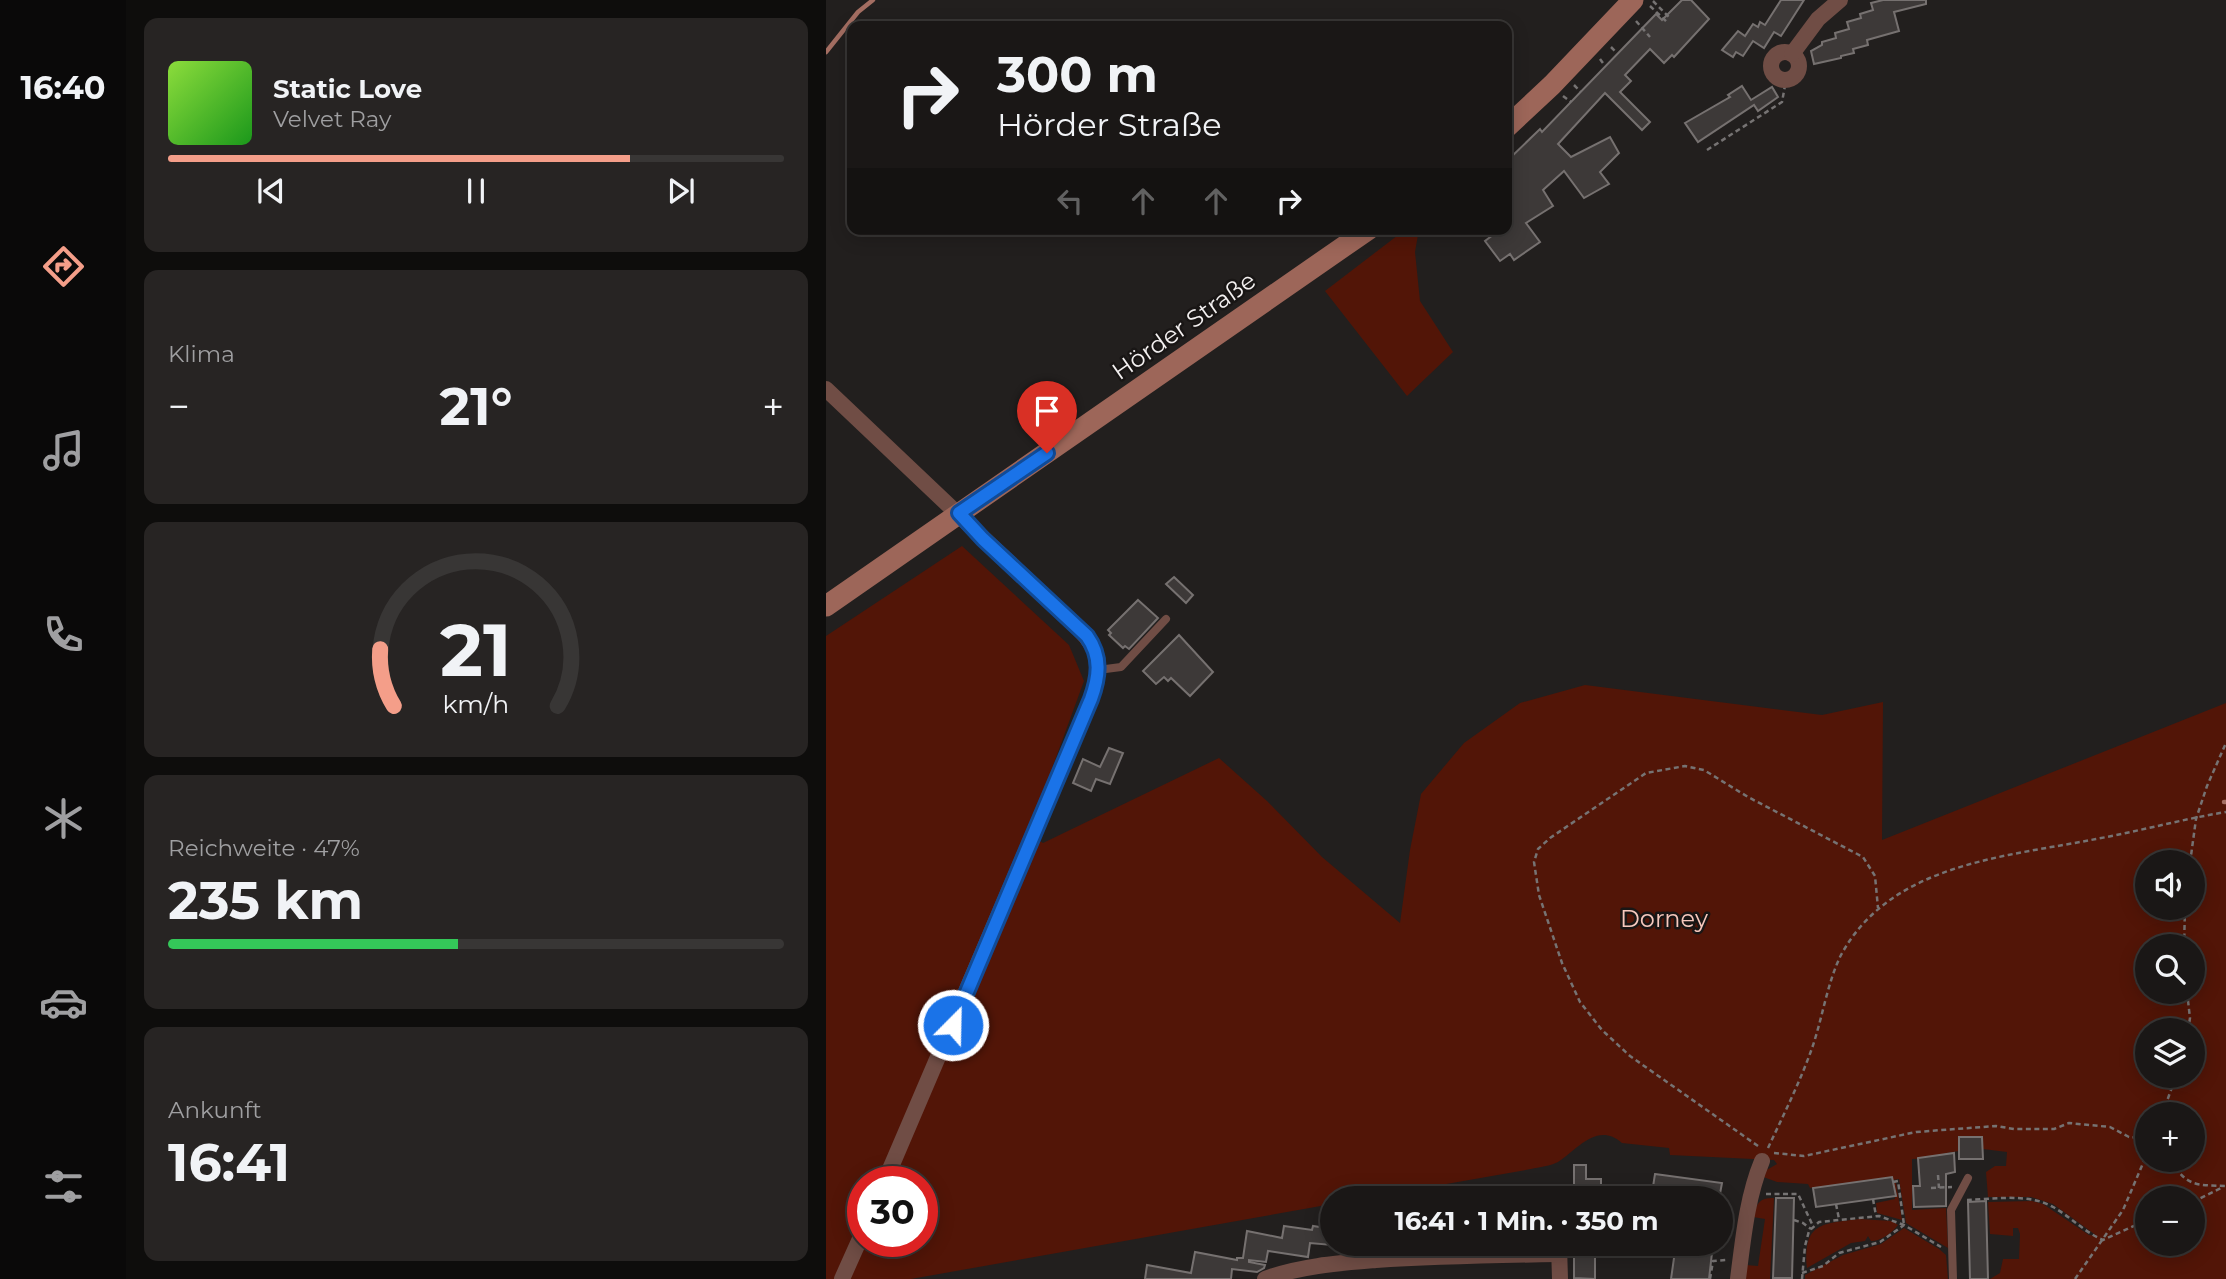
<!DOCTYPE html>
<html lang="de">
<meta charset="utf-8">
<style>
:root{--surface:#1a1716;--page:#272423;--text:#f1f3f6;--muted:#9f9fa1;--line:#383635;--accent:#f49e89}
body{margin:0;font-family:Montserrat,sans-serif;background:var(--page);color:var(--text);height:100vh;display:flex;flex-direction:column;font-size:26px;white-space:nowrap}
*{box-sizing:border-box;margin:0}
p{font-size:23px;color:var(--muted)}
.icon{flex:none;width:38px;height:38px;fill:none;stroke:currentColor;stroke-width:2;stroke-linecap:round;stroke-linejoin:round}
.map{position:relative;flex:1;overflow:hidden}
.details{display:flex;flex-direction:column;gap:18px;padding:18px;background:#0e0d0c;width:700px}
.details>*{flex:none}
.banner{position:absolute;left:21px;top:21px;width:665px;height:214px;border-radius:14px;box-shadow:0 4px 18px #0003,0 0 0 2px var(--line);background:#1a1716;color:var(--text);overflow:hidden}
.buttons{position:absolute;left:1309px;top:850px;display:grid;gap:14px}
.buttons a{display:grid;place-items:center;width:70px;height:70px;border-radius:50%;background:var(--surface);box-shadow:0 4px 18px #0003,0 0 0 2px var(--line);font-size:35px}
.speed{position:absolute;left:21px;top:1166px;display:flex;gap:14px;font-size:35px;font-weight:700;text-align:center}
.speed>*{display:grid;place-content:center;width:91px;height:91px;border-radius:50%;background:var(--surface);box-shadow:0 4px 18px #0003,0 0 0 2px var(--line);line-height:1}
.speed .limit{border:10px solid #d22;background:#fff;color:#111}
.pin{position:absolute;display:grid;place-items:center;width:60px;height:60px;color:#fff;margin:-72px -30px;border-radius:50% 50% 50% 0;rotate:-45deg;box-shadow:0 0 7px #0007}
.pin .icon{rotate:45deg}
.me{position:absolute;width:77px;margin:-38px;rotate:23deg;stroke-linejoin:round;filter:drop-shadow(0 0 5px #0008)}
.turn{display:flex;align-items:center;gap:24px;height:147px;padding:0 35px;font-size:32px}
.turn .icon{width:91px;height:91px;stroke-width:2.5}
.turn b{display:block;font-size:49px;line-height:60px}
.lanes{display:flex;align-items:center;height:66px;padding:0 35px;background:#0003;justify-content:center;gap:35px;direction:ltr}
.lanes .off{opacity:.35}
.big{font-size:52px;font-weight:700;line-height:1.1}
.details .widget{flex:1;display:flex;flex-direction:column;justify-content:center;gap:10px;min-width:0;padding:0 24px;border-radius:14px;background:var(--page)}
.details .dial{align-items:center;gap:0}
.dial svg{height:182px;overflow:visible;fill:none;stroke:var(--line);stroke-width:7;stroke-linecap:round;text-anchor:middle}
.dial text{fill:var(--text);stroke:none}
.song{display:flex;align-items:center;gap:21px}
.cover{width:84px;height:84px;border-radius:10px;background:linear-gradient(135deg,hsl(90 70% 55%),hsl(120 70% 35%))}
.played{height:7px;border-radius:4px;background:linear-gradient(90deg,var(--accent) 75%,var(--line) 75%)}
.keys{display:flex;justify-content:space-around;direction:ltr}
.heat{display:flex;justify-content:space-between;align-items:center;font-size:38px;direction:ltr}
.charge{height:10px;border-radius:5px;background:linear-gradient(90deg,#34c759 47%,var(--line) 0)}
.trip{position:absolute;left:494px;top:1186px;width:413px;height:70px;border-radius:35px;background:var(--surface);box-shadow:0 4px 18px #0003,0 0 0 2px var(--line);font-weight:700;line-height:70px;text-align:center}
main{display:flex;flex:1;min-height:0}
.dock{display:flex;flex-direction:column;width:126px;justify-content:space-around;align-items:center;background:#0a0909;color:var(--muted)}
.dock .icon{width:49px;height:49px}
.dock .on{color:var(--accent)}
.dock b{font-size:32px;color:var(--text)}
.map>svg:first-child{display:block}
</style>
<main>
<nav class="dock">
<b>16:40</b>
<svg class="icon on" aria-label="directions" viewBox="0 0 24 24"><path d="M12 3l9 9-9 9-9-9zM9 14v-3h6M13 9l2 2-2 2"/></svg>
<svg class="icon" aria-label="music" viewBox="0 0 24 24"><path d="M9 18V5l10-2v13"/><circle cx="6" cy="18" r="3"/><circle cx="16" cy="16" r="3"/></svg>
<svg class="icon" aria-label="phone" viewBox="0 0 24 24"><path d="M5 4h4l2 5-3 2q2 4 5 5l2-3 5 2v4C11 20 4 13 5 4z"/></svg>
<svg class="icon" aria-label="climate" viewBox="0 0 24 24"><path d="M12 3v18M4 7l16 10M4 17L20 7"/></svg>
<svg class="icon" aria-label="car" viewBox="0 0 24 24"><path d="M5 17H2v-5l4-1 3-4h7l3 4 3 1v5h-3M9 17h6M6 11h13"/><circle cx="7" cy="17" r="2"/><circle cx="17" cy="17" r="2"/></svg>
<svg class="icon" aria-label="filters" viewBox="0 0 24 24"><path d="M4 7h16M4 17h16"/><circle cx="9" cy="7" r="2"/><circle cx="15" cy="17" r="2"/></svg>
</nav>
<section class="details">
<div class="widget">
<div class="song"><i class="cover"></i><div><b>Static Love</b><p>Velvet Ray</p></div></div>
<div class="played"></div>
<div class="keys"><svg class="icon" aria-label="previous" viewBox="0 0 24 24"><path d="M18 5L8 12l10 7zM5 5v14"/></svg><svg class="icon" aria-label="pause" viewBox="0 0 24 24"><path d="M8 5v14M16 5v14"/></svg><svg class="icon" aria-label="next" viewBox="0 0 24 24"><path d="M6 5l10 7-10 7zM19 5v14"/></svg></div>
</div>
<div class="widget"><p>Klima</p>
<div class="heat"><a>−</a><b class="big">21°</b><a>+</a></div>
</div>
<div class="widget dial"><svg viewBox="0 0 100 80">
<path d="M14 69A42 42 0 1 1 86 69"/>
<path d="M14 69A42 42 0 0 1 8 44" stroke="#f49e89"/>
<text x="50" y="56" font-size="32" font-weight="700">21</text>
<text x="50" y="72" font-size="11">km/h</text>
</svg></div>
<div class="widget"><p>Reichweite · 47%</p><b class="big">235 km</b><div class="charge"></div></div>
<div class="widget"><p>Ankunft</p><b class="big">16:41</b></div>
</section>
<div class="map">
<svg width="1400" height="1279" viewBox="0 0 1400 1279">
<rect width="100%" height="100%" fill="#221f1e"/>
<g fill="#521507" fill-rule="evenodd">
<path d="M580,229H593L589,252L594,301L627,352L581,396L499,291Z"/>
<path d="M136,546L243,645L258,681L202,834L217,843L393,758L441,801L496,857L574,923L584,850L595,794L638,743L694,703L759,685L996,715L1057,702L1056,840L1400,703V1279H1164L1174,1273L1177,1259H1193L1194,1234L1192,1228H1187V1236L1164,1234L1162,1202L1206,1201L1217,1204L1263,1235L1271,1236L1227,1204L1205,1197H1162L1160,1172L1169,1166H1180L1181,1152L1157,1149L1156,1139L1133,1137V1151C1115,1153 1105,1159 1086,1159V1210L1120,1208L1122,1248L1080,1223L1073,1179L1067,1180L1066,1177L984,1188L982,1184L951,1182L932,1175L951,1164L948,1160L844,1155L843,1148L796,1143C771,1121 751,1150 732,1162C725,1166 713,1167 705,1169L535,1199H506V1204L85,1279H0V636ZM1321,863H1367V908H1321ZM1321,947H1367V992H1321ZM1321,1031H1367V1076H1321ZM1321,1115H1367V1160H1321ZM37,1181H96V1241H37ZM1321,1199H1367V1244H1321Z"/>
<path d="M1067,1183H1070L1076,1220L1051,1213L1050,1203L1069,1199Z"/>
<path d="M948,1198L944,1279H917L920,1265L932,1266L939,1219L927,1217C931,1203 933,1198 948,1198Z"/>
<path d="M1033,1219L1066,1221L1072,1225C1066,1233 1055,1241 1045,1241L1042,1236L1039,1241L1025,1243L981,1268C977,1222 996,1224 1033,1219Z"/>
<path d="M1078,1228L1113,1249L1120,1255L1122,1279H979V1275L1017,1255L1055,1244Z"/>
</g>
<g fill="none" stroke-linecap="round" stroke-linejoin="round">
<g stroke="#a46e62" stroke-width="4.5">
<path d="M0,52L32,12L47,0"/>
<path d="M1398,802H1400"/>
</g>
</g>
<g fill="#3d3938" stroke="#767170" stroke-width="2">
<path d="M856,0H865L883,19L848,57L846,55L838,63L824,49L799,75L805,81L794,92L824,122L816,130L779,93L732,144L745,157L784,137L793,153L774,172L783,184L758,198L738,171L717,190L727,206L700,223L714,242L688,260L684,254L674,261L659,241L675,229H681V161L714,129L716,132L830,14L836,20Z"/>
<path d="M955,0H978L955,36L948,32L938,48L927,41L917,56L910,52L907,57L896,50L912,31L919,36L927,24L932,27L934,22L939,25Z"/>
<path d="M1057,0H1100V4L1068,12L1073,31L1041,40L1042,45L1027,49L1028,53L1015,56V58L988,64L985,51L996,45V42L1010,38L1009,33L1023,29L1021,22L1035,18L1034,14L1047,10L1045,3Z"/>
<path d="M916,86L925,100L946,87L952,97L932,111L928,105L872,142L859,123L904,97L902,95Z"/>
<path d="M348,577L367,595L360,603L340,584Z"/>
<path d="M312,600L332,618L303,649L299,646L297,648L283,635L285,633L282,630Z"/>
<path d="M353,635L387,672L364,696L345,678L342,681L338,677L330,684L317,671Z"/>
<path d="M283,748L297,753L284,784L270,779L265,791L247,783L257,759L274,767Z"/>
<path d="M1133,1137H1156L1157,1159H1133Z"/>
<path d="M1128,1153L1129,1172L1120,1174V1206L1088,1207L1087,1186H1094L1092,1158Z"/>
<path d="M748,1165H760V1179H775V1199H748Z"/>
<path d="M829,1174L896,1183L893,1199H825Z"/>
<path d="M1066,1177L1070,1196L990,1207L987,1188Z"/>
<path d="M950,1198H968L966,1278H947Z"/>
<path d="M1160,1201L1162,1279H1144L1142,1202Z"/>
<path d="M458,1226L486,1230L487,1226L506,1229V1245L484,1243L482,1257L442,1251L440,1262L423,1260V1262L439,1265L438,1268L431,1272L406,1269L405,1279H319L321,1265L365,1273L369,1252L411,1260V1258H417L421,1231L456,1238Z"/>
<path d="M755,1244H769V1279L748,1278V1252H755Z"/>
<path d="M850,1244H887L883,1279H845Z"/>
</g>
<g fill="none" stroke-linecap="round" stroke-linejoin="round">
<g stroke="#767373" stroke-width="2.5" stroke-dasharray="5 3.5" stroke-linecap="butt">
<path d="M827,1L843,17"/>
<path d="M824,6L842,23"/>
<path d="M810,21L824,37"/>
<path d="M785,47L791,53"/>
<path d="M774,59L779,66"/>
<path d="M748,85L755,92"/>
<path d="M737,96L745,102"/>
<path d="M881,150L956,102L960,80"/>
<path d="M1364,863L1370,819L1381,786L1400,743"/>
<path d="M1358,947L1359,908"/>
<path d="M1361,992L1364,1018L1362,1031"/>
<path d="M1336,1115L1350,1076"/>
<path d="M932,1146L804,1056L776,1030L754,1002L736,963L713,895L708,862L712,849L724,838L820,773L859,766L878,770L922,797L1037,857L1049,876L1052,908"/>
<path d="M942,1148C957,1116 973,1084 985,1051C996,1021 1001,983 1015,955C1065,863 1179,857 1270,839C1314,831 1357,819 1400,812"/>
<path d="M948,1153L978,1156L1090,1132L1170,1126L1188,1129H1228L1243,1123L1284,1127L1303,1137L1321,1138"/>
<path d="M1345,1160C1360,1187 1371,1185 1400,1186"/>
<path d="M1112,1175L1113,1188"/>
<path d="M1067,1182L1072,1181L1078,1225"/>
<path d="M1105,1188L1126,1187"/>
<path d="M940,1194H972L987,1226"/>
<path d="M1047,1199L1050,1216"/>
<path d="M1141,1200C1168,1199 1203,1193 1227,1207C1245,1217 1258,1232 1277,1240L1321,1220"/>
<path d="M1367,1202L1397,1187"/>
<path d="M1010,1204L1013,1219"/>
<path d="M968,1220L977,1223L985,1229"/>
<path d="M976,1273L997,1266L1013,1253L1054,1242L1078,1225L1115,1247"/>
<path d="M884,1279L887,1261L900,1260"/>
<path d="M976,1279L979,1246L983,1231L993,1222L1053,1216L1078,1225"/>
<path d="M1249,1279L1297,1210L1321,1154"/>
</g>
<g stroke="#704d45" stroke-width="8">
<path d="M272,670L295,667L340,619"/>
<path d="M1127,1279L1125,1210L1142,1178"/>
</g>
<g stroke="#704d45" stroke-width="16">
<circle cx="959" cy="66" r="14"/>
<path d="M966,54L992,19L1014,0"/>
<path d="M0,389L253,629C276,652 276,669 265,699L59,1181"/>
<path d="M733,1246L734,1279"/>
<path d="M16,1279L37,1232"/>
<path d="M439,1279C473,1266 514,1263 550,1260C612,1256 672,1255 733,1254"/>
<path d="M912,1279C917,1240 921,1197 936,1161"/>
</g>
<g stroke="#9d6659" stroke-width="21">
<path d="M681,127L726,85L807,0"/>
<path d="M0,606L543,229"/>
</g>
</g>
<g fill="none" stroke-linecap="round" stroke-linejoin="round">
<g stroke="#114b97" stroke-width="18">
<path id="route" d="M127,1025L265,699C273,677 276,657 261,636L157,539L133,513L221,453"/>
</g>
<use href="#route" stroke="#1a73e8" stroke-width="12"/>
</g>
<g text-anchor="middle" stroke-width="5" stroke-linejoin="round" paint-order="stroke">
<g font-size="24" fill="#f4f1f1" stroke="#191615">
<text transform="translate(358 326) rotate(-35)" y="8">Hörder Straße</text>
</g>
<g font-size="24" fill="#f7c8bd" stroke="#191615">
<text x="838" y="927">Dorney</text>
</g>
</g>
</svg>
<div class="buttons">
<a><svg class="icon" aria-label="sound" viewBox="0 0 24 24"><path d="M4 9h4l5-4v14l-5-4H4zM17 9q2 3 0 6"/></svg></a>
<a><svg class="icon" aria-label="search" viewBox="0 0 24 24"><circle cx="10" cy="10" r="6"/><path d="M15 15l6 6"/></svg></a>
<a><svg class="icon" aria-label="layers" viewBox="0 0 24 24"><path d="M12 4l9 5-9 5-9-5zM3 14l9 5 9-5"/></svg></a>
<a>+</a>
<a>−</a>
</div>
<div class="speed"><div class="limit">30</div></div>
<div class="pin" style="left:221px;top:453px;background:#d93025"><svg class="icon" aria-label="arrive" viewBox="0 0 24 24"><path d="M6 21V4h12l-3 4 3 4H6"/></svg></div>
<svg class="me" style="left:127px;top:1025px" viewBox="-20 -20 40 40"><circle r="17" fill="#1a73e8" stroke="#fff" stroke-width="3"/><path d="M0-11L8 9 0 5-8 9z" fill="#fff"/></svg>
<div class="trip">16:41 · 1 Min. · 350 m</div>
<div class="banner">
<div class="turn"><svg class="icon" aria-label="right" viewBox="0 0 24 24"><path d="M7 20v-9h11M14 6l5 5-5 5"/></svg><div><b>300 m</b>Hörder Straße</div></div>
<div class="lanes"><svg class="icon off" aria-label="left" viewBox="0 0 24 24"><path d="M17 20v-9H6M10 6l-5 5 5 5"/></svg><svg class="icon off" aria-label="ahead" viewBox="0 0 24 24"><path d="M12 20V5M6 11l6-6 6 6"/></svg><svg class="icon off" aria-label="ahead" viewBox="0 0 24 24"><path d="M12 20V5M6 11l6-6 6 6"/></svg><svg class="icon" aria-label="right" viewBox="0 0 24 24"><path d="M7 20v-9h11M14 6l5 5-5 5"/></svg></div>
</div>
</div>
</main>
